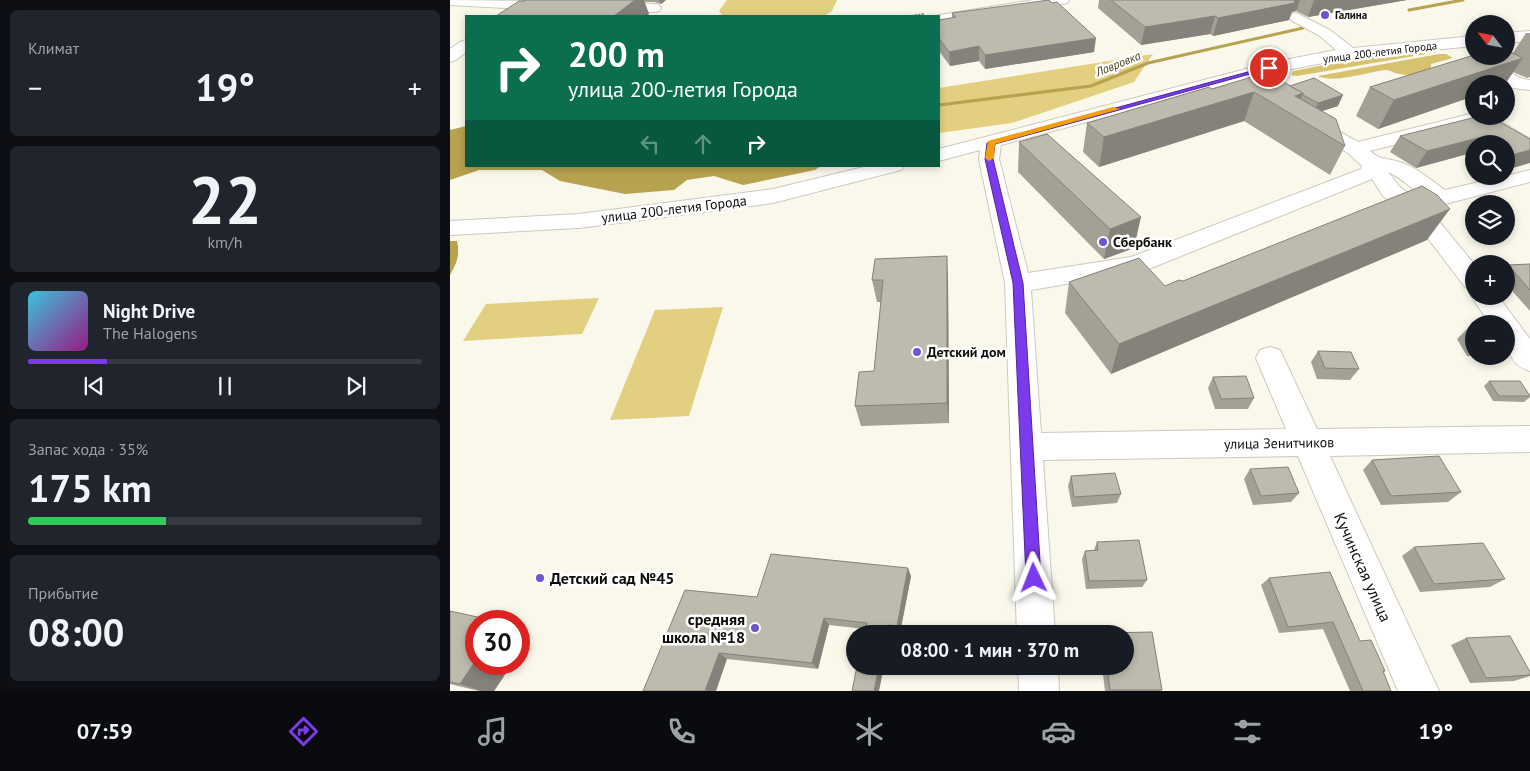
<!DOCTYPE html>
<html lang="ru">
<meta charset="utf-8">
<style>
:root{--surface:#171b24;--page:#20242c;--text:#f1f3f6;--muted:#9ea1a6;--line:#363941;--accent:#7c3aed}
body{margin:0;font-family:"PT Sans",sans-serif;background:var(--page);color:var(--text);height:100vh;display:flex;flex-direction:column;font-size:19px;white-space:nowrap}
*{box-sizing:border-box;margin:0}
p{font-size:16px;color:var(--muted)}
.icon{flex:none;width:28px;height:28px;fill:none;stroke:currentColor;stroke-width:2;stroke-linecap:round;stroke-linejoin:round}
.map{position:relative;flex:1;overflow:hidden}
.details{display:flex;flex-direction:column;gap:10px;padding:10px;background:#0d0f14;width:450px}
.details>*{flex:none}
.banner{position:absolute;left:15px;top:15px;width:475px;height:152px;border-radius:0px;box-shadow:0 2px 8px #0003;background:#0b6e4f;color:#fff;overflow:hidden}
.needle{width:32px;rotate:302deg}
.tools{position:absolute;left:1015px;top:15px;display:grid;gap:10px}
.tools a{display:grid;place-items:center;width:50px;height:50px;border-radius:50%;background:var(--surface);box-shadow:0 2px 8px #0003;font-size:25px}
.speed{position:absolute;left:15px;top:610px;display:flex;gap:10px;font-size:25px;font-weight:700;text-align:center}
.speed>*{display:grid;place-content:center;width:65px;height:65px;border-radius:50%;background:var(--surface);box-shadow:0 2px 8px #0003;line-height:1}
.speed .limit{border:8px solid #d22;background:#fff;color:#111}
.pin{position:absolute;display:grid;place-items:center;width:42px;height:42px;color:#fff;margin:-21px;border:2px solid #fff;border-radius:50%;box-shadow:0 1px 5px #0007}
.me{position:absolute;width:55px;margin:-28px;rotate:358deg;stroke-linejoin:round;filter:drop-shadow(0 0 4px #0008)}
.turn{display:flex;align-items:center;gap:18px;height:105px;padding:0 20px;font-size:22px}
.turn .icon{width:65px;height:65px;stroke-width:2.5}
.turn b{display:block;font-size:35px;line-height:42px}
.lanes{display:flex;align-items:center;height:48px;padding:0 20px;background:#0003;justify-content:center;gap:25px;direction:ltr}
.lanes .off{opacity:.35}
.big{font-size:38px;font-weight:700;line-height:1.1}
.details .card{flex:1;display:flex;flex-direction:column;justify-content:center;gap:8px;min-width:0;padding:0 18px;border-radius:8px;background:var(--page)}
.details .dial{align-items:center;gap:0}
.dial b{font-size:65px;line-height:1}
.song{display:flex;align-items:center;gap:15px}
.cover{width:60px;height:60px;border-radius:8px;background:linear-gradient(135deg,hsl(190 70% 55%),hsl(310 70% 35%))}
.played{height:5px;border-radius:2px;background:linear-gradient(90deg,var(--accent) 20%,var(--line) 20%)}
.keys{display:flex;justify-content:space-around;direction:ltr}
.heat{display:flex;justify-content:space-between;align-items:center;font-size:28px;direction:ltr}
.charge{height:8px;border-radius:4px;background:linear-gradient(90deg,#34c759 35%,var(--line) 0)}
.trip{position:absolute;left:396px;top:625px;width:288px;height:50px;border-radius:25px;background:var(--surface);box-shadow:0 2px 8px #0003;font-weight:700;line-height:50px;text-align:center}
.tab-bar{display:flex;height:80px;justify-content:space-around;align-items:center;background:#090b0e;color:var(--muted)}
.tab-bar .icon{width:35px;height:35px}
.tab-bar .current{color:var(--accent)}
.tab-bar b{font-size:22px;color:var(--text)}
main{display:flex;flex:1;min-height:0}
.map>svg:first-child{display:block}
</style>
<main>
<section class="details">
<div class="card"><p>Климат</p>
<div class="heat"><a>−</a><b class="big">19°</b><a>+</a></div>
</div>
<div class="card dial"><b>22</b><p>km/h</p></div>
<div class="card">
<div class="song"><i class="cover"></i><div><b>Night Drive</b><p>The Halogens</p></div></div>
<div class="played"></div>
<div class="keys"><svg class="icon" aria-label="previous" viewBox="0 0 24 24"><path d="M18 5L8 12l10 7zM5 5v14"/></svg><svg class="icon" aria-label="pause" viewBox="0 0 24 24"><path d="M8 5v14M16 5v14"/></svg><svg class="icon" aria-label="next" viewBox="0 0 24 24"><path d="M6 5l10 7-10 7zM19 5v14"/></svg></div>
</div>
<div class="card"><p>Запас хода · 35%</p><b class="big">175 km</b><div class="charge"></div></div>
<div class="card"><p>Прибытие</p><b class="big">08:00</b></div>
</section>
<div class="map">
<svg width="1080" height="691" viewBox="0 0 1080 691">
<rect width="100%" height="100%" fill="#faf7eb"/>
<g fill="#e3cf80">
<path d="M277,0H387L382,11L374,16H273L269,11Z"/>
<path d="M703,54L684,82L562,123L489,133V88Z"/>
<path d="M149,298L132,334L13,341L36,304Z"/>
<path d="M273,307L239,416L160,420L205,310Z"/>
</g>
<g fill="#d7c270">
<path d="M977,51L988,52L847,76L841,75L843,71L911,58Z"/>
<path d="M989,54H996L1003,58L981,64V71C973,75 959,76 950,74C945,74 941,70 935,70C917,72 884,84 868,76Z"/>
</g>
<g fill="#b6a24f">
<path d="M16,126V166H371L365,170L293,185L264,176L237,180L224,190L175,194L110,181L92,170H29L0,180V130Z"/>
<path d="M0,241H7C10,256 7,262 0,275Z"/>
</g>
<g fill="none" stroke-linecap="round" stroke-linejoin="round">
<g stroke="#b6a24f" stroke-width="3">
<path d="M959,10L1013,0"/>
<path d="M489,105L641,86L698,63L853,28"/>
</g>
<g stroke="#ccc9bd" stroke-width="2">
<g id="minor">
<path d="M0,0L75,1L80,2L82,5L80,8L75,9L0,5Z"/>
<path d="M584,0H619L617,3L612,4L489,23V16H483Z"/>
<path d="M160,2L204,4L209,5L211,8L209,11L204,12L155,9L153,6L155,3Z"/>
<path d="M846,13L880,30L903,48L1024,36V46L899,58L820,73L551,145L549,159L578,273L681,257L911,169L912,166L898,153L856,129L854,125L856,121L863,119L870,121L908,142L1024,113V116H1042L1080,139V154L1073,152L1027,123L920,151C930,161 942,158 955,164C970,170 982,181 995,190L1080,170V182L991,205C971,200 957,180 938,172L949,186L983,214L1024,264V290L1015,287L967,224L933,196L922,179L694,271L581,290L591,433L836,429L806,358L810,350L820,347L830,350L867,429L1080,426V452L880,456L989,691H948L848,456L593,460L605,634H567L555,283L529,159L530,150L489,161V149L819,63L886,50L870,36L841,20L839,17L841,14Z"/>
<path d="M1080,31V41L1056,43V33Z"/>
<path d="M16,40V52L6,60L0,62V49L10,42Z"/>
<path d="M1026,57L1073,79L1080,80V90L1063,88L1020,66L1018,62L1020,58Z"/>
<path d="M418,166H454L451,170L323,203L129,228L0,235V221L129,214L323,189Z"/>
<path d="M1024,292V296H1048L1080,339V371C1057,364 1056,345 1056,324H1040L1021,296Z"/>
<path d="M568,666H608L609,691H569Z"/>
</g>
</g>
<path stroke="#96938b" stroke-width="2" stroke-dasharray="2.5 1" stroke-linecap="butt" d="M461,16L474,14"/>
<use href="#minor" fill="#fff" fill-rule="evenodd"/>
</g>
<g fill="#a3a096">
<path d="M76,0H216L211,4L204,2H194L199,14L196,16H46Z"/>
<path d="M649,0H957L858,17L846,11L842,12L839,20L763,36L760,34L691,45L648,8Z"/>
<path d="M502,13L644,52L535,69L529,61L500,66L489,51V20L502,18Z"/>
<path d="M1076,33H1080V77L1077,78L1063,72L1055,84H1024V96L928,129L906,116L920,87L1063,53Z"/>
<path d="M814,78L840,86L888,106L872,111L895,146L880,175L794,121L649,167L633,152L637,123L762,89Z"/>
<path d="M1039,124L1080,139L1056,170V144H1024V155L1021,153L966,168L940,152L950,136Z"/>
<path d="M569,142L684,248L654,259L568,172Z"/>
<path d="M977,240L661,374L615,313L619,282L715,286L733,281Z"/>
<path d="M1080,264V311L1056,284V267L1058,265Z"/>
<path d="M498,278L499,423L411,426L405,406L424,371L431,302H427L422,280Z"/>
<path d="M1018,328H1024V356H1017L1007,339Z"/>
<path d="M868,351L909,369L900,380L867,379L861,362Z"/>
<path d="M763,377L804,398L798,409H765L758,388Z"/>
<path d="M1039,381L1080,395V397L1074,402L1043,401L1034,386Z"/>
<path d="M922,460L1011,492L998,502L931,505L913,470Z"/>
<path d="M800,469L849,493L841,502L803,505L794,479Z"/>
<path d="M621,476L671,494L667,503L622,507L618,486Z"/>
<path d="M647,542L697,580L692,587L636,589L632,559L635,551L644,550Z"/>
<path d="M964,547L1055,579L1040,587L970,592L952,556Z"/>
<path d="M461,576L450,633L379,625L368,669L277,659L193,691L307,597Z"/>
<path d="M819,578L910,641L935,671L933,672L941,691H900L873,629L829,633L811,585Z"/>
<path d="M0,611L26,664H62L44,691H29L0,684Z"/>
<path d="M702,632L712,690L710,691H655L652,666H675V634H652V633Z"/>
<path d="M1016,638L1080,672V676L1064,681L1020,683L1001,645Z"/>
</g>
<g fill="#84827a">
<path d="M185,0H194L199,14L196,16H164Z"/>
<path d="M209,0H216L211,4Z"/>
<path d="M843,0H850L846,11L842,12L839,20L763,36L768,18Z"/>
<path d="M864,0H957L858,17Z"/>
<path d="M765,16L760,34L691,45L695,27Z"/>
<path d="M646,38L644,52L535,69V55Z"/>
<path d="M529,46V61L500,66L499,52Z"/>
<path d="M1073,58L1055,84H1024V96L928,129L944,100Z"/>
<path d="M804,92L794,121L649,167L654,137Z"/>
<path d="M853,93L844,115L845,96Z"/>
<path d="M893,95L888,106L863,114L868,103Z"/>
<path d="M1032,137L1028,144H1024V149L1021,153L966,168L977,151Z"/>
<path d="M1080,150V163L1056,170V163L1062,155Z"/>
<path d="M1000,209L977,240L661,374L669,344Z"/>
<path d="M691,217L684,248L654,259L660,229Z"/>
<path d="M497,256L498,278L499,423L497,403Z"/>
<path d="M458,568L461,576L450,633L447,626Z"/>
<path d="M374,618L379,625L368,669L362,663Z"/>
<path d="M437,625L441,632L440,634H436Z"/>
<path d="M69,630L80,635L69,653Z"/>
<path d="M269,653L277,659L266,691H255Z"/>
<path d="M26,660V664H62L44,691H32L10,684Z"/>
<path d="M429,666H434L429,691H424Z"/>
</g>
<g fill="#bdbaae" stroke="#84827a">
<path d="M76,0H185L164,16H46L69,1H73Z"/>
<path d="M599,0L602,3L607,2L646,38L535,55L529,46L499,52L489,38V20L506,17L502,13Z"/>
<path d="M661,0H844L845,3L768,18L765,16L695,27Z"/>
<path d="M1056,50L1073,58L944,100L920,87L1024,55V56H1056Z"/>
<path d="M808,75L814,78L823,76L853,93L845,96L886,119L895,146L804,92L654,137L637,123L759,87L762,89Z"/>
<path d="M864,78L893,95L868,103L853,95V93L840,86Z"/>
<path d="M1026,117L1039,124L1050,122L1080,139V150L1062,155L1056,151V144H1044L1032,137L977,151L950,136Z"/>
<path d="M597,134L691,217L660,229L569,142Z"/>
<path d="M972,186L987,195L1000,209L669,344L619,282L689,258L715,286L729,280L733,281Z"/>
<path d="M497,256V403L405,406L409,372L424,371L433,280H422L425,259Z"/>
<path d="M1080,264V290L1058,265Z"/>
<path d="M1018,328H1024V338Z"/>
<path d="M868,351L901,352L909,369L875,368Z"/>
<path d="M796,376L804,398L771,399L763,377Z"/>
<path d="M1039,381H1070L1080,396H1049Z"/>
<path d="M989,456L1011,492L941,496L922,460Z"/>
<path d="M838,467L849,493L811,496L800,469Z"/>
<path d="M665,473L671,494L624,497L621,476Z"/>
<path d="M689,540L697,580L639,581L635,551L648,550L647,542Z"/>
<path d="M1033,543L1055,579L984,584L964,547Z"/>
<path d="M321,554L458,568L447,626L437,625L436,634H414L417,623L374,618L362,663L269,653L255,691H193L235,590L307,597Z"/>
<path d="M880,572L910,641L921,640L935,671H933L941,691H913L883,622L838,627L819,578Z"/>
<path d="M0,611L46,621H26V660L10,684L0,682Z"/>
<path d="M702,632L712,690H660L657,666H675V634H653L652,633Z"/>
<path d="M1060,636L1080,672V675L1036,678L1016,638Z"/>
<path d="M407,666H429L424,691H402Z"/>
</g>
<path fill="#7c3aed" stroke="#51269a" d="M816,67L822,68L545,144L543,159L573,283L591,578L589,583L584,585L578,583L576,578L563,283L535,159L537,143Z"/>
<path fill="#f59e0b" d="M663,107L670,109L545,144L544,158L539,161L535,158L538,141Z"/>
<g fill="#6c56d0" stroke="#fff" stroke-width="2">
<circle cx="875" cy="15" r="5"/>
<circle cx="653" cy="242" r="5"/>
<circle cx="467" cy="352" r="5"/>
<circle cx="90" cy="578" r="5"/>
<circle cx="305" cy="628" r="5"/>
</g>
<g text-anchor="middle" stroke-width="5" stroke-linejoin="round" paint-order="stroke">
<g font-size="11" font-weight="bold" fill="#0e0d09" stroke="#fff" text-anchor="start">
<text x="885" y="19">Галина</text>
</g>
<g font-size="11" fill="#0e0d09" stroke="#fff">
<text transform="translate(930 52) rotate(-7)" y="4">улица 200-летия Города</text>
</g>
<g font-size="12" font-style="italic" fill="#4a411d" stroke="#fff">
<text transform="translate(668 64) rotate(-22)" y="4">Лавровка</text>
</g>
<g font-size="14" fill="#0e0d09" stroke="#fff">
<text transform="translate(224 209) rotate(-7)" y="5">улица 200-летия Города</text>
<text transform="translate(829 443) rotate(-1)" y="5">улица Зенитчиков</text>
</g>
<g font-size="14" font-weight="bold" fill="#0e0d09" stroke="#fff" text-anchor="start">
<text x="663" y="247">Сбербанк</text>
<text x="477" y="357">Детский дом</text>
</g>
<g font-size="16" fill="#0e0d09" stroke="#fff">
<text transform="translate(913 567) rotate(66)" y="6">Кучинская улица</text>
</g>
<g font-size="16" font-weight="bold" fill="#0e0d09" stroke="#fff" text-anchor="start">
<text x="100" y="584">Детский сад №45</text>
<text x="295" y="625" text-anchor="end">средняя<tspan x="295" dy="18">школа №18</tspan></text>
</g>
</g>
</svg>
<div class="tools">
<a><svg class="needle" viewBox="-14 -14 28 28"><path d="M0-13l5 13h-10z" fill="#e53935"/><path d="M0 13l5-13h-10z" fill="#9ea1a6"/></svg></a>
<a><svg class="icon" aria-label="sound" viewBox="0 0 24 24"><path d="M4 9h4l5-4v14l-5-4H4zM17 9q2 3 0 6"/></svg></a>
<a><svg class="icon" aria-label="search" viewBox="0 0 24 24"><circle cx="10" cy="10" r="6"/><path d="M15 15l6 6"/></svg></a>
<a><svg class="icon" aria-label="layers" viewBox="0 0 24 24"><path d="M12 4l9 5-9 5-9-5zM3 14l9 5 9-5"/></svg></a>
<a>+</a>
<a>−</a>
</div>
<div class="speed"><div class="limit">30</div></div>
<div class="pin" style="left:819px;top:68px;background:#d93025"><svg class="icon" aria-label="arrive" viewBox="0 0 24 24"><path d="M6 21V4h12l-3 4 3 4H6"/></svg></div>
<svg class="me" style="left:584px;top:578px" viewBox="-20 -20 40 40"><path d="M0-17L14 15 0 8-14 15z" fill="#7c3aed" stroke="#fff" stroke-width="4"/></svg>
<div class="trip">08:00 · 1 мин · 370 m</div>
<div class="banner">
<div class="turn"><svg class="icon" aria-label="right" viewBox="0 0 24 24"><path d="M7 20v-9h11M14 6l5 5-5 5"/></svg><div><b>200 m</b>улица 200-летия Города</div></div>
<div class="lanes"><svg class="icon off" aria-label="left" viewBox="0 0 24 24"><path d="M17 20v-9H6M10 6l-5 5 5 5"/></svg><svg class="icon off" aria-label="ahead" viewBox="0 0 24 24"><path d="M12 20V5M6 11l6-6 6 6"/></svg><svg class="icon" aria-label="right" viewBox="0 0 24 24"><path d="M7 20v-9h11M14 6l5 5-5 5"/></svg></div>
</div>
</div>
</main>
<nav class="tab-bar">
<b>07:59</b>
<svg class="icon current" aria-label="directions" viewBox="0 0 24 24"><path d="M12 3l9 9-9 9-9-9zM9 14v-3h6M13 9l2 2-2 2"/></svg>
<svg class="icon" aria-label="music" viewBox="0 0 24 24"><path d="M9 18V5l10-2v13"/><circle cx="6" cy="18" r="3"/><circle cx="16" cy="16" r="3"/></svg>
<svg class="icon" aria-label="phone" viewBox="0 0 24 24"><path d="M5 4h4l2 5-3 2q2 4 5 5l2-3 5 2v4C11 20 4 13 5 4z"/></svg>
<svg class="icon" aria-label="climate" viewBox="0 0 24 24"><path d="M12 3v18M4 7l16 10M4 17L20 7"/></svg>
<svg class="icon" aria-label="car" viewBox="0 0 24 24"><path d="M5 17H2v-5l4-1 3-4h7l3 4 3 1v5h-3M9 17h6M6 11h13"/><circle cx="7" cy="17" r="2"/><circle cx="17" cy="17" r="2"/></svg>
<svg class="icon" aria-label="filters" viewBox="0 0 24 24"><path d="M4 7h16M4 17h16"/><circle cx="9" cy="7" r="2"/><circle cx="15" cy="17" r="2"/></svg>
<b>19°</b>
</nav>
